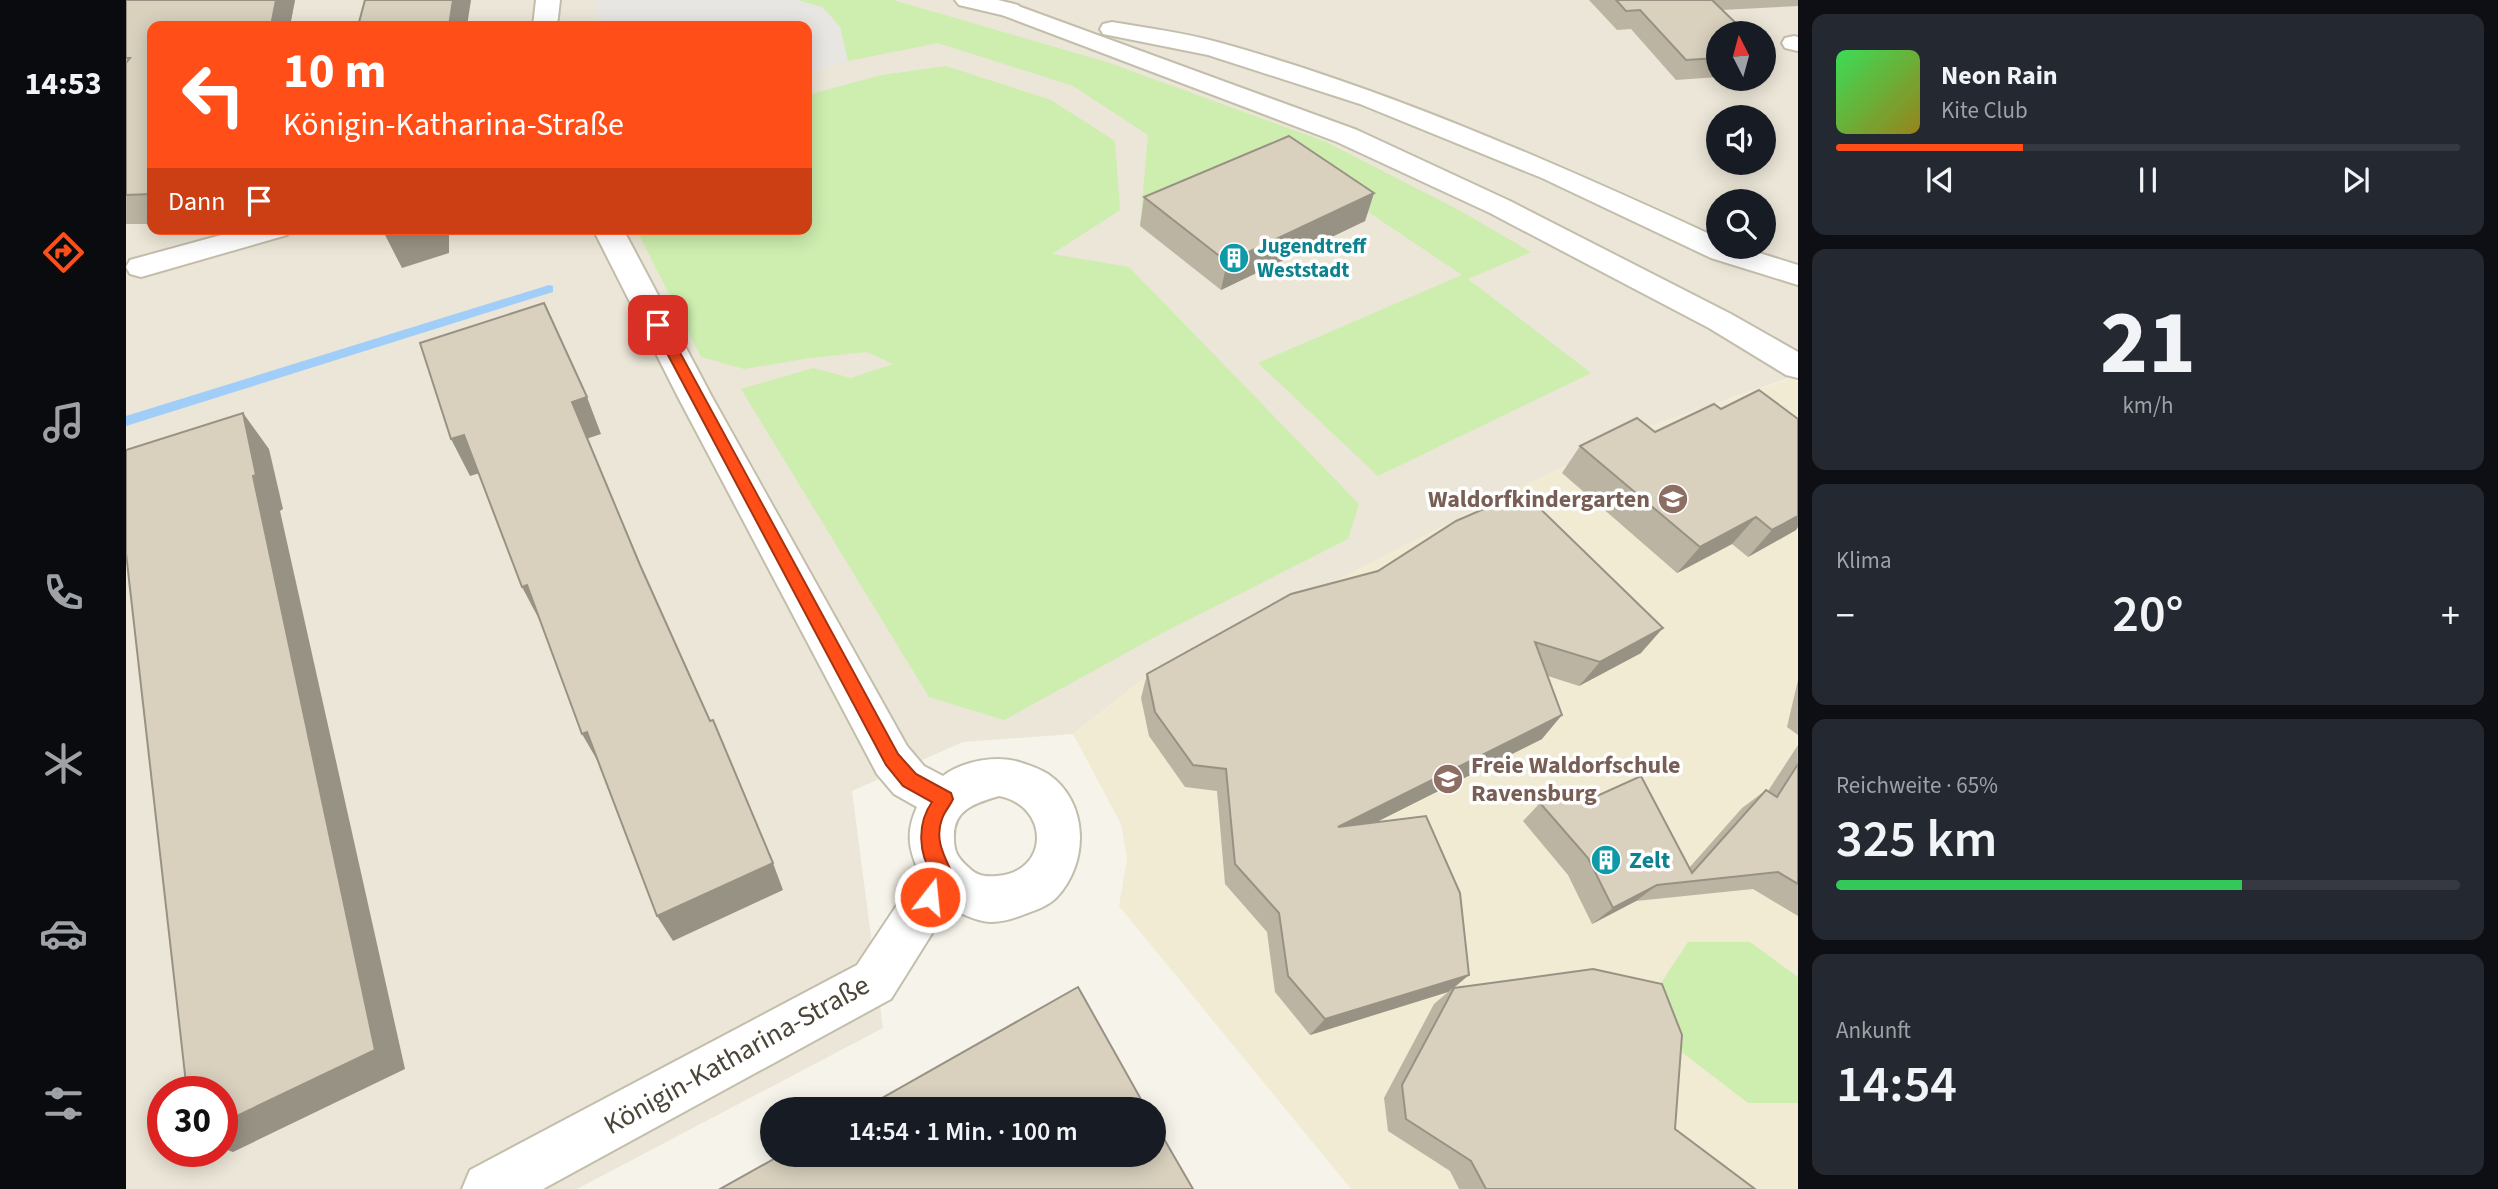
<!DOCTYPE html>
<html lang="de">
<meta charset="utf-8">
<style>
:root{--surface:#171b24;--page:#242831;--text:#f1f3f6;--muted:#9ea1a6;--line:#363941;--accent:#ff4e18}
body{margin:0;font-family:"Source Sans 3",sans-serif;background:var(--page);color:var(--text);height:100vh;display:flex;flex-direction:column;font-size:26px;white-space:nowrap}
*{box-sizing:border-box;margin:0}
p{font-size:23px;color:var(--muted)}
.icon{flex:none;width:38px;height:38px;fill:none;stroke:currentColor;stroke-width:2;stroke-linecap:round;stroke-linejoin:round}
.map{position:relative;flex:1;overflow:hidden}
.side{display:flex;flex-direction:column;gap:14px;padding:14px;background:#0d0f14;width:700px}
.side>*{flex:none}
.guide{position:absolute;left:21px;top:21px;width:665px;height:214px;border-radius:14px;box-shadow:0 4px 18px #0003;background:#ff4e18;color:#fff;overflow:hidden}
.needle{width:46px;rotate:354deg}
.fabs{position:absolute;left:1580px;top:21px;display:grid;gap:14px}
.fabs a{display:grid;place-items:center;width:70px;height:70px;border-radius:50%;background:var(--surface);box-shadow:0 4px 18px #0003;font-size:35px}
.speed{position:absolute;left:21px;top:1076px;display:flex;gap:14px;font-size:35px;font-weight:700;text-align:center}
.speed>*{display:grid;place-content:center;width:91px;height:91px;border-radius:50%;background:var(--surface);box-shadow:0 4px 18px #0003;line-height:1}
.speed .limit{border:10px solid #d22;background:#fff;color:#111}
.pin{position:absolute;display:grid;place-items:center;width:60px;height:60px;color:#fff;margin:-30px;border-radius:14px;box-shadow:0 4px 10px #0006}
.me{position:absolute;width:77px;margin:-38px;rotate:16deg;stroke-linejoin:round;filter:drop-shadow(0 0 5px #0008)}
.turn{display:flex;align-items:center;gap:24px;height:147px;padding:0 21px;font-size:32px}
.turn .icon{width:91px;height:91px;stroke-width:2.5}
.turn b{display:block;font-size:49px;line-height:60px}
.then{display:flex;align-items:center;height:66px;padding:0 21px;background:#0003;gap:14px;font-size:26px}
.big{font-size:52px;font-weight:600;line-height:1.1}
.side .widget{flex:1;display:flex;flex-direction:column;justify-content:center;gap:10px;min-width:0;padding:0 24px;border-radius:14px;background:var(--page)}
.side .dial{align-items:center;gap:0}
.dial b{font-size:91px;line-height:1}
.song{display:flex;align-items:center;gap:21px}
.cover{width:84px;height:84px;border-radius:10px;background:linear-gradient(135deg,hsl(130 70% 55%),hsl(50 70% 35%))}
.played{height:7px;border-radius:4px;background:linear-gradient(90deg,var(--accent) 30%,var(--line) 30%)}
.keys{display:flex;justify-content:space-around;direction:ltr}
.heat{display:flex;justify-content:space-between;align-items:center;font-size:38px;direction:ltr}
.charge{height:10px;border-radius:5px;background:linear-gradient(90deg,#34c759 65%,var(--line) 0)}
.trip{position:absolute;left:634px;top:1097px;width:406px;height:70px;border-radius:35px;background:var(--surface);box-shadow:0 4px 18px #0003;font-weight:600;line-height:70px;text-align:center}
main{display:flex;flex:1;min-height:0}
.tabs{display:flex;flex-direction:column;width:126px;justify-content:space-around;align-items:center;background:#090b0e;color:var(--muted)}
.tabs .icon{width:49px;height:49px}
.tabs .active{color:var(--accent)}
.tabs b{font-size:32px;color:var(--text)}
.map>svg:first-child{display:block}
</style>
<main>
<nav class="tabs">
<b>14:53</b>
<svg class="icon active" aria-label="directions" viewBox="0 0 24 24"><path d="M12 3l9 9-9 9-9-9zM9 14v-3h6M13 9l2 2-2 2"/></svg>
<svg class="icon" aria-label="music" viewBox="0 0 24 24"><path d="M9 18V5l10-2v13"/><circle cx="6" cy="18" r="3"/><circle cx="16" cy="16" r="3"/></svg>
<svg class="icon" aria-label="phone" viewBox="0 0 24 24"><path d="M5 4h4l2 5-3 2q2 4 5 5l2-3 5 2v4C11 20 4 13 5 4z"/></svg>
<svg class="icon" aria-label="climate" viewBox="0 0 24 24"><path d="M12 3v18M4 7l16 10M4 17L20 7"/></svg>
<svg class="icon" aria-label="car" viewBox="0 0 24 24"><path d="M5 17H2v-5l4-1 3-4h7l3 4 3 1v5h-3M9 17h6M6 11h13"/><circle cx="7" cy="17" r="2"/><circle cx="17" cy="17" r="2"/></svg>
<svg class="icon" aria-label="filters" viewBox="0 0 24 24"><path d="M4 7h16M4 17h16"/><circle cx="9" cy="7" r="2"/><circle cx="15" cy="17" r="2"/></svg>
</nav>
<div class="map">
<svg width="1672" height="1189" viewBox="0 0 1672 1189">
<rect width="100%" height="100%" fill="#f6f4ea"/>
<path fill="#ebe6d7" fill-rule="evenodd" d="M0,0H1672V375L1513,430L1017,679L947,734L837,742L726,791L757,1028L451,1189H0ZM26,26H681V229H26ZM1592,33H1638V79H1592ZM1592,117H1638V163H1592ZM1592,201H1638V247H1592ZM37,1092H96V1152H37Z"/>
<path fill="#f1ebd3" d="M1666,378L1672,382V1189H1225L993,906L1001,859L995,824L947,734L1017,679L1375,496L1513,430Z"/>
<g fill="#cdeeaf">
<path d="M671,0H767L981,62L1200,142L1333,210L1405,252L1342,279L1465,373L1252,476L1132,363L1336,275L1165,160L1014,226L1022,135L947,86L812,43L722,61C713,23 711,11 671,0Z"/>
<path d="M820,66L925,100L989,141L994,210L926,254L1003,267L1233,504L1222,539L1027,638L878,720L803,697L615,389L687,368L725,378L767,364L741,352L683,358L618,369L575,357L510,229H681V95L756,75Z"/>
<path d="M1562,942H1624L1672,977V1103H1622L1557,1053L1533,986Z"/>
</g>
<path fill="#e8e6e2" d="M470,0H671L696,7L714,27L722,61L681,73V26H471Z"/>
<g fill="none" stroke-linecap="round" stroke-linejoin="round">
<path fill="#a1cef8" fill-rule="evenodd" d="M423,285L427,286V292L0,426V416Z"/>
<g stroke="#c3bdab" stroke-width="4">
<g id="minor">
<path d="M410,0H434L431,26H407Z"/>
<path d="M829,0H872L892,5L896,10L892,15L884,17L833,5Z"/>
<path d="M1668,36L1672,37V51L1659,48L1656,43L1659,38Z"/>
<path d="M117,229H165L161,235L15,277L4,274L0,267L4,260Z"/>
<path d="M467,229H497L586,397L781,746L798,766L817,776C836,761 871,755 893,762C903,765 914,769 922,774C963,802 963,863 931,897C922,906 910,910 899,914C887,919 870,924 857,921C846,919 833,912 822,908L765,999L417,1189H336L344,1170L731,965L793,872C782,848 780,831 791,807L768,794L751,774L552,397ZM873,796C924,806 924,872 871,876C858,877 851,876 842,867C832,858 828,852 828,839C826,810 849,803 873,796Z"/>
</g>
</g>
<g stroke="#c3bdab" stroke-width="4">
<g id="tertiary">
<path d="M884,3L1231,130L1384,201L1605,314L1672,352V378L1660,375L1583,328L1364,213L1211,142L876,15L872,10L876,5Z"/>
<path d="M986,22C1022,28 1060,33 1095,43C1267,91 1431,164 1592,238V247H1614L1672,265V285L1585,258L1416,178L1234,104L1082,55L977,34L974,29L977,24Z"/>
</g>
</g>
<use href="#minor" fill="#fff" fill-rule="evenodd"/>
<use href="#tertiary" fill="#fff" fill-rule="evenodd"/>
</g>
<g fill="#bbb4a3">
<path d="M0,0H169L164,26H26V224H0Z"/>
<path d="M1463,0H1672V6L1596,10L1592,33V77L1550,80L1505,29L1491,30Z"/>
<path d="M1248,193L1239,221L1095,290L1014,226L1018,197Z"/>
<path d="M1529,432L1670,530L1622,557L1606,544L1551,573L1436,473L1454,446Z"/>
<path d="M1165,594L1515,653L1453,686L1422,676L1416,739L1250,822L1343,975L1328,988L1549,1129L1629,1189H1333L1324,1171L1262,1131L1258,1098L1308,1004L1322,992L1184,1035L1149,992L1141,932L1099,884L1091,791L1059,787L1023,736L1015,698L1021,674Z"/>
<path d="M1672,680V735L1661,727Z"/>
<path d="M1672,745V916L1627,889L1510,901L1466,924L1442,875L1397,821L1414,803L1563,868L1616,808L1640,790L1642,791Z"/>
</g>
<g fill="#989285">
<path d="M150,0H169L164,26H145Z"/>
<path d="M327,0H345L341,26H323Z"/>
<path d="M1248,193L1239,221L1095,290L1101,262Z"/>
<path d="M269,229H323V253L276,268L258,233Z"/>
<path d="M461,397L475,434L460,439L446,402Z"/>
<path d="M117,413L143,449L157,509L154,511L279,1069L107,1152L96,1148V1123L127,476Z"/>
<path d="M338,435L357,472L344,476L325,439Z"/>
<path d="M1672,516V527L1670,530L1622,557L1646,530Z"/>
<path d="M1630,517L1606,544L1551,573L1574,547Z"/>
<path d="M401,585L414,621L396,587Z"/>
<path d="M1537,628L1515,653L1453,686L1474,662Z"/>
<path d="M1436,715L1416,739L1199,848L1212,827Z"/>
<path d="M461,732L474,765L456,734Z"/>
<path d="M647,863L657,890L547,941L531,916Z"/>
<path d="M1531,885L1510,901L1466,924L1487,908Z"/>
<path d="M1343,975L1322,992L1184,1035L1199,1019Z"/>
</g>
<g fill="#d9d1be" stroke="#989285" stroke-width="2">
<path d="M0,0H150L145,26H26V194L0,195V63L4,58H0Z"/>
<path d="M239,0H327L323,26H232Z"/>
<path d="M1490,0H1586L1620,33H1592V58L1560,60L1514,10L1500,11Z"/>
<path d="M1163,136L1248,193L1101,262L1018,197Z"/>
<path d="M257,229H269L258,233Z"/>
<path d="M418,303L461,397L446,402L514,565L584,721L587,720L647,863L531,916L461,732L456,734L401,585L396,587L338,435L325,439L294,343Z"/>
<path d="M1633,390L1672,419V516L1646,530L1630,517L1574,547L1454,446L1511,418L1529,432L1588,404L1595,409Z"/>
<path d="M117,413L130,475L127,476L249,1050L96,1123V1092H61L0,553V450Z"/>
<path d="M1397,492L1537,628L1474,662L1409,642L1436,715L1212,827L1300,816L1334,893L1343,975L1199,1019L1162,976L1153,913L1109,864L1100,769L1067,765L1029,712L1021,674L1165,594L1252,571L1330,521Z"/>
<path d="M1672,764V884L1652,872L1531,885L1487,908L1462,858L1414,803L1471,796L1515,776L1566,873L1640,790L1651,797Z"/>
<path d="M1467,969L1536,984L1556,1035L1549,1129L1629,1189H1360L1345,1161L1280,1119L1276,1085L1328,988Z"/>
<path d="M952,987L1021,1110H735Z"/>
<path d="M1027,1120L1067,1189H594L655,1155H1027Z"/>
</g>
<path fill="#ff4e18" stroke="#a63310" stroke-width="2" d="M532,321L539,325L772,754L790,774L825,793L827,799C824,806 818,812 816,819C808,840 819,857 827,875L810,903L804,906L797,903L794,897L807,875C792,854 791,823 806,802L777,786L760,765L526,325Z"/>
<defs>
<g id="building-disc" transform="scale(1.575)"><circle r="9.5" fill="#0f9aa8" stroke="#fff"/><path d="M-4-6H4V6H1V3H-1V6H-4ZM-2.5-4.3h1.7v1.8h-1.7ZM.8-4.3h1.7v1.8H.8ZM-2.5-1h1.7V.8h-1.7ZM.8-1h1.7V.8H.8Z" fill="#fff"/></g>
<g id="school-disc" transform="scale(1.575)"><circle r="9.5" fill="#8d6e63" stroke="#fff"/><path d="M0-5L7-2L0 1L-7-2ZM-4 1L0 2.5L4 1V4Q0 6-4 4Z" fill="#fff"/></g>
</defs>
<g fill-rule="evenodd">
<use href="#building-disc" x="1108" y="258"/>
<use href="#school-disc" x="1547" y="499"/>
<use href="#school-disc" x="1322" y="779"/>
<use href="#building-disc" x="1480" y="860"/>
</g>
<g text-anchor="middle" stroke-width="7" stroke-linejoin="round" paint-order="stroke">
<g font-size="21" font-weight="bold" fill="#0d838f" stroke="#fff" text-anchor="start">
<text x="1131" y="253">Jugendtreff<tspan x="1131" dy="24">Weststadt</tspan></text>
</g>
<g font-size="24" font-weight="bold" fill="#785e54" stroke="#fff" text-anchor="end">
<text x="1524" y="507">Waldorfkindergarten</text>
<text x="1345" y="773" text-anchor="start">Freie Waldorfschule<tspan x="1345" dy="28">Ravensburg</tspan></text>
</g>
<g font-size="24" font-weight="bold" fill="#0d838f" stroke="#fff" text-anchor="start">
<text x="1503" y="868">Zelt</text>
</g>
<g font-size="28" fill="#4c4537" stroke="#fff">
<text transform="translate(610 1054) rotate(-29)" y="10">Königin-Katharina-Straße</text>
</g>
</g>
</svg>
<div class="fabs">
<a><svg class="needle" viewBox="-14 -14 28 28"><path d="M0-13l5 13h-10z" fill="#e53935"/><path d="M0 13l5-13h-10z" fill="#9ea1a6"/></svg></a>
<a><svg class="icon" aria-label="sound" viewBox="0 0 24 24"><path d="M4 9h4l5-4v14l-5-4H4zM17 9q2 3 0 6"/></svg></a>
<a><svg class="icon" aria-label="search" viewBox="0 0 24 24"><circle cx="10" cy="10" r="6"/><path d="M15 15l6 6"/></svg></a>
</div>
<div class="speed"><div class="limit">30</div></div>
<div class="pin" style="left:532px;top:325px;background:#d93025"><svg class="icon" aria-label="arrive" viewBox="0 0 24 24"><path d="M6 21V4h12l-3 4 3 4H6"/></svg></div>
<svg class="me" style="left:804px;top:897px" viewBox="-20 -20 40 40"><circle r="17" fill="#ff4e18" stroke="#fff" stroke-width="3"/><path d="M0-11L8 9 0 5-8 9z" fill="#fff"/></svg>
<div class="trip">14:54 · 1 Min. · 100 m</div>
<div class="guide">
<div class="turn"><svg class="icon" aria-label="left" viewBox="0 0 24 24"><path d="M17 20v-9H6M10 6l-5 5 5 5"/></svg><div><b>10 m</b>Königin-Katharina-Straße</div></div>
<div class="then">Dann<svg class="icon" aria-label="arrive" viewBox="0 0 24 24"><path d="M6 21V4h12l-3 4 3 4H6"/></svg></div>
</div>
</div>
<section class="side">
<div class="widget">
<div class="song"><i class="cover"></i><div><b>Neon Rain</b><p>Kite Club</p></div></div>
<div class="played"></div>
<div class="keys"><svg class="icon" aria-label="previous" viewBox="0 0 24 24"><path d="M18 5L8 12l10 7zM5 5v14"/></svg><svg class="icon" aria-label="pause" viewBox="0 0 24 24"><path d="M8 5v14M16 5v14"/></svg><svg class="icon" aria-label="next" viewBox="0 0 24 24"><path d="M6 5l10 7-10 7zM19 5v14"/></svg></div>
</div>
<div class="widget dial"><b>21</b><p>km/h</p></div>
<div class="widget"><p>Klima</p>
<div class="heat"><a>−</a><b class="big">20°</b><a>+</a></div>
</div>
<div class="widget"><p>Reichweite · 65%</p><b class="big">325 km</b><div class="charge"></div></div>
<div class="widget"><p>Ankunft</p><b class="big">14:54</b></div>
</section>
</main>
